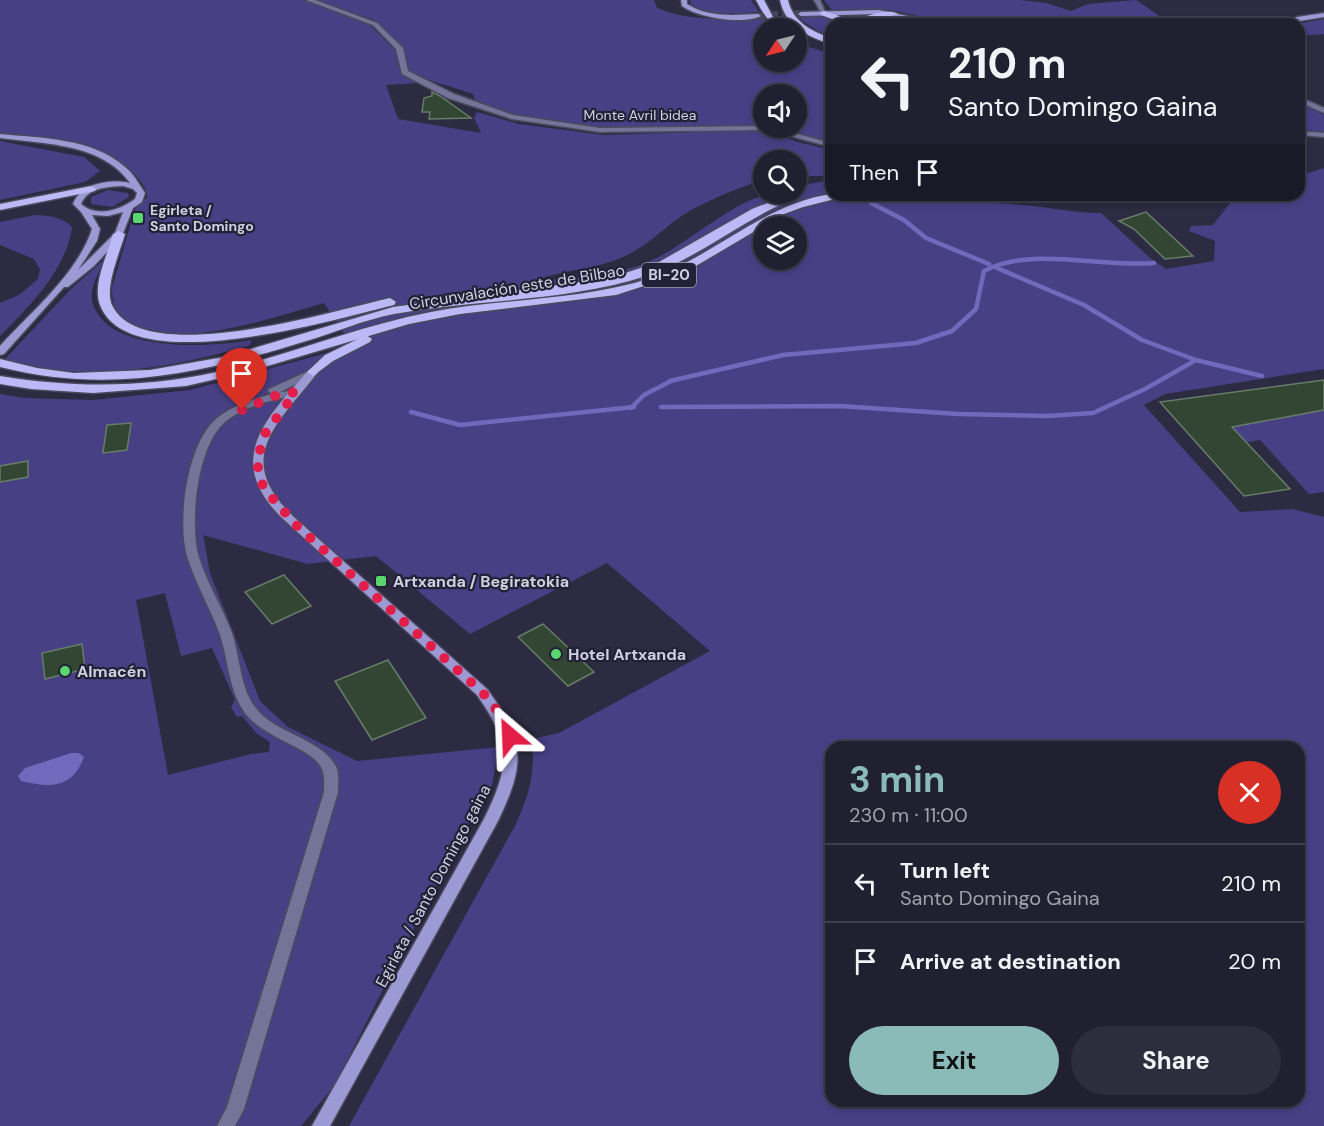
<!DOCTYPE html>
<meta charset="utf-8">
<style>
:root{--surface:#212031;--page:#2d2d3d;--text:#f1f3f6;--muted:#a2a3ab;--line:#3e3e4d;--accent:#8bbbb9}
body{margin:0;font-family:"DM Sans",sans-serif;background:var(--page);color:var(--text);height:100vh;display:flex;flex-direction:column;font-size:22px;white-space:nowrap}
*{box-sizing:border-box;margin:0}
p{font-size:20px;color:var(--muted)}
.icon{flex:none;width:33px;height:33px;fill:none;stroke:currentColor;stroke-width:2;stroke-linecap:round;stroke-linejoin:round}
.map{position:relative;flex:1;overflow:hidden}
.details{position:absolute;left:825px;top:741px;width:480px;height:366px;display:flex;flex-direction:column;background:var(--surface);border-radius:18px;box-shadow:0 3px 9px #0003,0 0 0 2px var(--line)}
.details>*{flex:none}
.banner{position:absolute;left:825px;top:18px;width:480px;height:183px;border-radius:18px;box-shadow:0 3px 9px #0003,0 0 0 2px var(--line);background:#212031;color:var(--text);overflow:hidden}
.needle{width:39px;rotate:235deg}
.fabs{position:absolute;left:753px;top:18px;display:grid;gap:12px}
.fabs a{display:grid;place-items:center;width:54px;height:54px;border-radius:50%;background:var(--surface);box-shadow:0 3px 9px #0003,0 0 0 2px var(--line);font-size:30px}
.pin{position:absolute;display:grid;place-items:center;width:51px;height:51px;color:#fff;margin:-62px -26px;border-radius:50% 50% 50% 0;rotate:-45deg;box-shadow:0 0 6px #0007}
.pin .icon{rotate:45deg}
.me{position:absolute;width:66px;margin:-33px;rotate:334deg;stroke-linejoin:round;filter:drop-shadow(0 0 4px #0008)}
.turn{display:flex;align-items:center;gap:21px;height:126px;padding:0 24px;font-size:27px}
.turn .icon{width:78px;height:78px;stroke-width:2.5}
.turn b{display:block;font-size:42px;line-height:51px}
.then{display:flex;align-items:center;height:57px;padding:0 24px;background:#0003;gap:12px;font-size:22px}
.round{display:grid;place-items:center;flex:none;width:63px;height:63px;border-radius:32px;background:var(--page)}
.head{display:flex;align-items:center;justify-content:space-between;height:102px;padding:0 24px}
h1{font-size:36px;font-weight:700;line-height:45px;color:var(--accent)}
.button{display:flex;gap:12px;margin-top:auto;padding:12px 24px}
.button a{flex:1;height:69px;border-radius:36px;background:var(--accent);color:#111;font-size:24px;font-weight:700;line-height:69px;text-align:center}
.button a+a{background:var(--page);color:var(--text)}
ul{padding:0;list-style:none}
li{display:flex;align-items:center;gap:18px;height:78px;padding:0 24px;border-top:2px solid var(--line)}
li div{flex:1}
li b{display:block;font-size:22px}
li em{font-style:normal}
.map>svg:first-child{display:block}
</style>
<div class="map">
<svg width="1324" height="1126" viewBox="0 0 1324 1126">
<rect width="100%" height="100%" fill="#2c2b41"/>
<g fill="#484085" fill-rule="evenodd">
<path d="M0 0H303L369 24 395 50 400 71 419 83 386 85 398 119 481 133 474 118 477 112 519 124 604 135 753 130 768 131 798 142 831 150V176H797L796 160H764L763 181C742 185 711 200 691 210 667 224 649 246 623 257 595 270 559 270 535 281 572 278 613 277 648 262 688 245 730 202 769 194 778 192 788 194 796 194L797 186 831 180V195H853L856 201C911 198 967 200 1022 205 1050 207 1072 213 1101 213L1150 258 1166 269 1214 261 1215 241 1189 231 1191 226 1213 225 1236 195H1299V176L1324 168V369L1165 394 1144 405 1240 512 1292 509 1324 517V1126H349L516 824C530 792 535 775 532 739L559 733 710 651 607 563 470 634 376 556 308 564 203 535 210 573 260 701 288 727 357 761 499 747 492 785 463 832 334 1086 301 1126H0V394L24 398 93 400 190 390 353 346 324 303C280 315 111 376 112 288L135 209 147 197C147 188 142 184 137 177 105 139 45 139 0 134ZM764 226H796V260H764ZM165 593 181 656 212 648 235 700 231 707 237 717 242 716 256 733 270 742 269 752 251 754 168 775 136 600ZM831 747H1299V1101H831Z"/>
<path d="M317 0H654L657 8C690 22 729 19 763 18L772 28H764V62H796L797 43 831 54V142L777 128H796V94H764L763 125C667 126 566 138 475 102L473 94C451 86 429 82 409 71L403 49 374 20Z"/>
<path d="M690 0H751L759 12C738 13 711 17 691 6Z"/>
<path d="M824 0H1020L1046 3 1071 11 1088 4 1136 0 1171 24H954L891 10H832Z"/>
<path d="M819 16 846 24H831V39L801 20 800 17Z"/>
<path d="M1324 19V34L1299 36 1297 24Z"/>
<path d="M1299 102 1324 115V132L1299 129Z"/>
<path d="M0 141 84 157 100 171 85 182 0 200Z"/>
<path d="M108 190 128 193 129 197 112 207 91 204V197Z"/>
<path d="M35 215C49 216 61 216 72 227 66 270 30 306 0 336V303L19 295 38 279 40 270 34 259 0 245V222Z"/>
<path d="M105 259C99 273 87 290 94 307 113 354 213 347 252 340L249 346C171 367 84 385 5 359L71 289Z"/>
<path d="M1324 410V492L1309 494 1260 440 1237 444 1223 428Z"/>
</g>
<path fill="#7169bb" d="M71 753H79L84 757C72 789 50 788 21 781L18 776 25 768Z"/>
<g fill="none" stroke-linecap="round" stroke-linejoin="round">
<g stroke="#7169bb" stroke-width="4.5">
<path d="M871 203 904 220 926 238 989 264"/>
<path d="M997 268 1084 305 1142 340 1196 360 1262 376"/>
<path d="M670 381 783 355 916 343 952 331 976 309 984 271C1030 246 1101 268 1154 263"/>
<path d="M661 407 840 406 958 414 1046 416 1093 413 1145 389 1196 360"/>
<path d="M631 408 644 395 671 381"/>
<path d="M411 412 460 425 634 407"/>
</g>
</g>
<g fill="#334634" stroke="#677d68" stroke-width="1.5">
<path d="M432 92 440 96 471 118 429 119 430 112H422L424 98 432 96Z"/>
<path d="M1146 212 1193 256 1165 259 1134 229 1119 221Z"/>
<path d="M1324 380V410L1232 427 1290 489 1244 496 1160 402Z"/>
<path d="M131 423 127 450 103 453 107 425Z"/>
<path d="M28 461V477L0 482V466Z"/>
<path d="M284 575 311 606 272 624 245 592Z"/>
<path d="M543 624 594 672 568 686 518 637Z"/>
<path d="M82 644 85 669 45 679 42 653Z"/>
<path d="M388 660 426 718 372 740 335 681Z"/>
</g>
<g fill="none" stroke-linecap="round" stroke-linejoin="round">
<path stroke="#454459" stroke-width="8" stroke-dasharray="8 4" stroke-linecap="butt" d="M758 16 801 14"/>
<defs>
<g id="street">
<path d="M306 0H315L377 23 403 48 408 71 454 94 513 115 600 128 764 126V128H775L831 143V147L768 130 600 132 512 119 448 98 402 74 396 49 373 25Z"/>
<path d="M814 0H820L826 14H822Z"/>
<path d="M1299 97 1324 108V113L1299 102Z"/>
<path d="M1299 131 1324 133V137L1299 135Z"/>
<path d="M313 369 318 372 317 374 280 392 300 390 301 392 300 394C274 400 244 405 224 423 197 447 190 521 198 554 206 582 222 606 232 633 240 657 240 687 255 707 275 735 324 738 337 769 339 776 338 785 338 792L244 1109 235 1126H217L227 1107 324 792C324 785 325 776 322 769 313 747 260 738 243 710 228 687 228 657 219 632 209 606 195 582 187 556 177 520 187 443 217 418 232 406 253 399 272 394L268 391 269 389Z"/>
</g>
<g id="secondary">
<path d="M681 0H687V4C709 18 734 15 758 14L761 16C743 25 699 18 682 6Z"/>
<path d="M879 10 945 24H931L879 14 801 16 798 14 801 12Z"/>
<path d="M1324 13V17L1281 24 1297 17Z"/>
<path d="M0 134C41 138 93 138 125 167 134 174 139 184 145 193L142 202 133 208 122 236 94 266 68 287H64L4 354 0 355V346C31 312 78 273 92 229L81 212 73 204C81 183 110 179 130 183 102 143 44 144 0 138ZM123 186 133 189 137 193 135 199C120 210 97 218 81 204 88 187 108 187 123 186ZM123 212 115 233 78 270 97 241 100 229 92 215 108 216Z"/>
<path d="M313 369 318 372C278 424 231 458 295 518L487 689C525 741 526 763 498 821L330 1126H312L484 819C510 766 512 745 477 695L282 518C223 460 266 418 309 370Z"/>
</g>
<g id="primary">
<path d="M756 0H764L773 17 792 28C771 28 765 17 756 0Z"/>
<path d="M780 0H788C793 22 811 31 831 38V44C808 37 785 26 780 0Z"/>
<path d="M824 11 855 21C865 16 888 8 898 14L863 24H846L821 15 820 13Z"/>
<path d="M91 186 96 189 95 191 0 210V204Z"/>
<path d="M796 192 800 195 799 197C745 217 700 258 646 276 566 302 476 299 394 314 363 320 334 333 303 342 199 374 108 394 0 367V359L37 368 74 373 150 370 224 357 393 307 610 278 659 262 752 209Z"/>
<path d="M831 194 851 195 803 207 784 214 684 273 616 295 460 314 409 324 251 371 186 386 93 393 31 389 0 384V376C72 388 145 388 217 372 289 355 358 326 431 312 504 298 580 301 651 278 715 256 763 204 831 194Z"/>
<path d="M943 195H1091L1086 198 1009 202 948 198Z"/>
<path d="M119 231 125 234C120 252 104 288 112 305 142 370 336 310 390 298L396 302 394 305C336 319 129 381 100 305 92 284 108 254 113 234Z"/>
<path d="M366 335 372 339 370 342 333 361 313 376 307 372 325 355Z"/>
</g>
</defs>
<use href="#street" stroke="#4a495d" stroke-width="3"/>
<use href="#secondary" stroke="#4a495d" stroke-width="3"/>
<use href="#primary" stroke="#4a495d" stroke-width="3"/>
<use href="#street" fill="#747398" fill-rule="evenodd"/>
<use href="#secondary" fill="#9c9ad4" fill-rule="evenodd"/>
<use href="#primary" fill="#bcbaf6" fill-rule="evenodd"/>
</g>
<g fill="none" stroke-linecap="round" stroke-linejoin="round">
<path stroke="#e11d48" stroke-width="10" stroke-dasharray="0 18" d="M242 410 275 396 296 392 264 435 257 462 261 482 267 492 296 525 482 692 500 714 510 736"/>
</g>
<g fill="#5bd56e" stroke="#222137" stroke-width="2">
<rect x="132" y="212" width="12" height="12" rx="3"/>
<rect x="375" y="575" width="12" height="12" rx="3"/>
<circle cx="556" cy="654" r="6"/>
<circle cx="65" cy="671" r="6"/>
</g>
<g text-anchor="middle" dominant-baseline="central" stroke-width="4.5" stroke-linejoin="round" paint-order="stroke">
<g font-size="14" fill="#d0d0df" stroke="#222137">
<text x="640" y="115">Monte Avril bidea</text>
</g>
<g font-size="14" font-weight="bold" fill="#d0d0df" stroke="#222137" text-anchor="start">
<text x="150" y="210">Egirleta /<tspan x="150" dy="16">Santo Domingo</tspan></text>
</g>
<rect fill="#222137" stroke="#9c9cad" stroke-width="1.5" x="642" y="263" width="54" height="24" rx="4.5"/>
<g font-size="15" font-weight="bold" fill="#d0d0df">
<text x="669" y="275">BI-20</text>
</g>
<g font-size="16" fill="#d0d0df" stroke="#222137">
<text transform="translate(517 287) rotate(-9)">Circunvalación este de Bilbao</text>
<text transform="translate(433 886) rotate(-62)">Egirleta / Santo Domingo gaina</text>
</g>
<g font-size="16" font-weight="bold" fill="#d0d0df" stroke="#222137" text-anchor="start">
<text x="393" y="581">Artxanda / Begiratokia</text>
<text x="568" y="654">Hotel Artxanda</text>
<text x="77" y="671">Almacén</text>
</g>
</g>
</svg>
<div class="fabs">
<a><svg class="needle" viewBox="-14 -14 28 28"><path d="M0-13l5 13h-10z" fill="#e53935"/><path d="M0 13l5-13h-10z" fill="#a2a3ab"/></svg></a>
<a><svg class="icon" aria-label="sound" viewBox="0 0 24 24"><path d="M4 9h4l5-4v14l-5-4H4zM17 9q2 3 0 6"/></svg></a>
<a><svg class="icon" aria-label="search" viewBox="0 0 24 24"><circle cx="10" cy="10" r="6"/><path d="M15 15l6 6"/></svg></a>
<a><svg class="icon" aria-label="layers" viewBox="0 0 24 24"><path d="M12 4l9 5-9 5-9-5zM3 14l9 5 9-5"/></svg></a>
</div>
<div class="pin" style="left:242px;top:410px;background:#d93025"><svg class="icon" aria-label="arrive" viewBox="0 0 24 24"><path d="M6 21V4h12l-3 4 3 4H6"/></svg></div>
<svg class="me" style="left:510px;top:736px" viewBox="-20 -20 40 40"><path d="M0-17L14 15 0 8-14 15z" fill="#e11d48" stroke="#fff" stroke-width="4"/></svg>
<div class="banner">
<div class="turn"><svg class="icon" aria-label="left" viewBox="0 0 24 24"><path d="M17 20v-9H6M10 6l-5 5 5 5"/></svg><div><b>210 m</b>Santo Domingo Gaina</div></div>
<div class="then">Then<svg class="icon" aria-label="arrive" viewBox="0 0 24 24"><path d="M6 21V4h12l-3 4 3 4H6"/></svg></div>
</div>
<section class="details">
<div class="head"><div><h1>3 min</h1><p>230 m · 11:00</p></div><a class="round" style="background:#d93025;color:#fff"><svg class="icon" aria-label="close" viewBox="0 0 24 24"><path d="M6 6l12 12M18 6L6 18"/></svg></a></div>
<ul>
<li><svg class="icon" aria-label="left" viewBox="0 0 24 24"><path d="M17 20v-9H6M10 6l-5 5 5 5"/></svg><div><b>Turn left</b><p>Santo Domingo Gaina</p></div><em>210 m</em></li>
<li><svg class="icon" aria-label="arrive" viewBox="0 0 24 24"><path d="M6 21V4h12l-3 4 3 4H6"/></svg><div><b>Arrive at destination</b></div><em>20 m</em></li>
</ul>
<div class="button"><a>Exit</a><a>Share</a></div>
</section>
</div>
